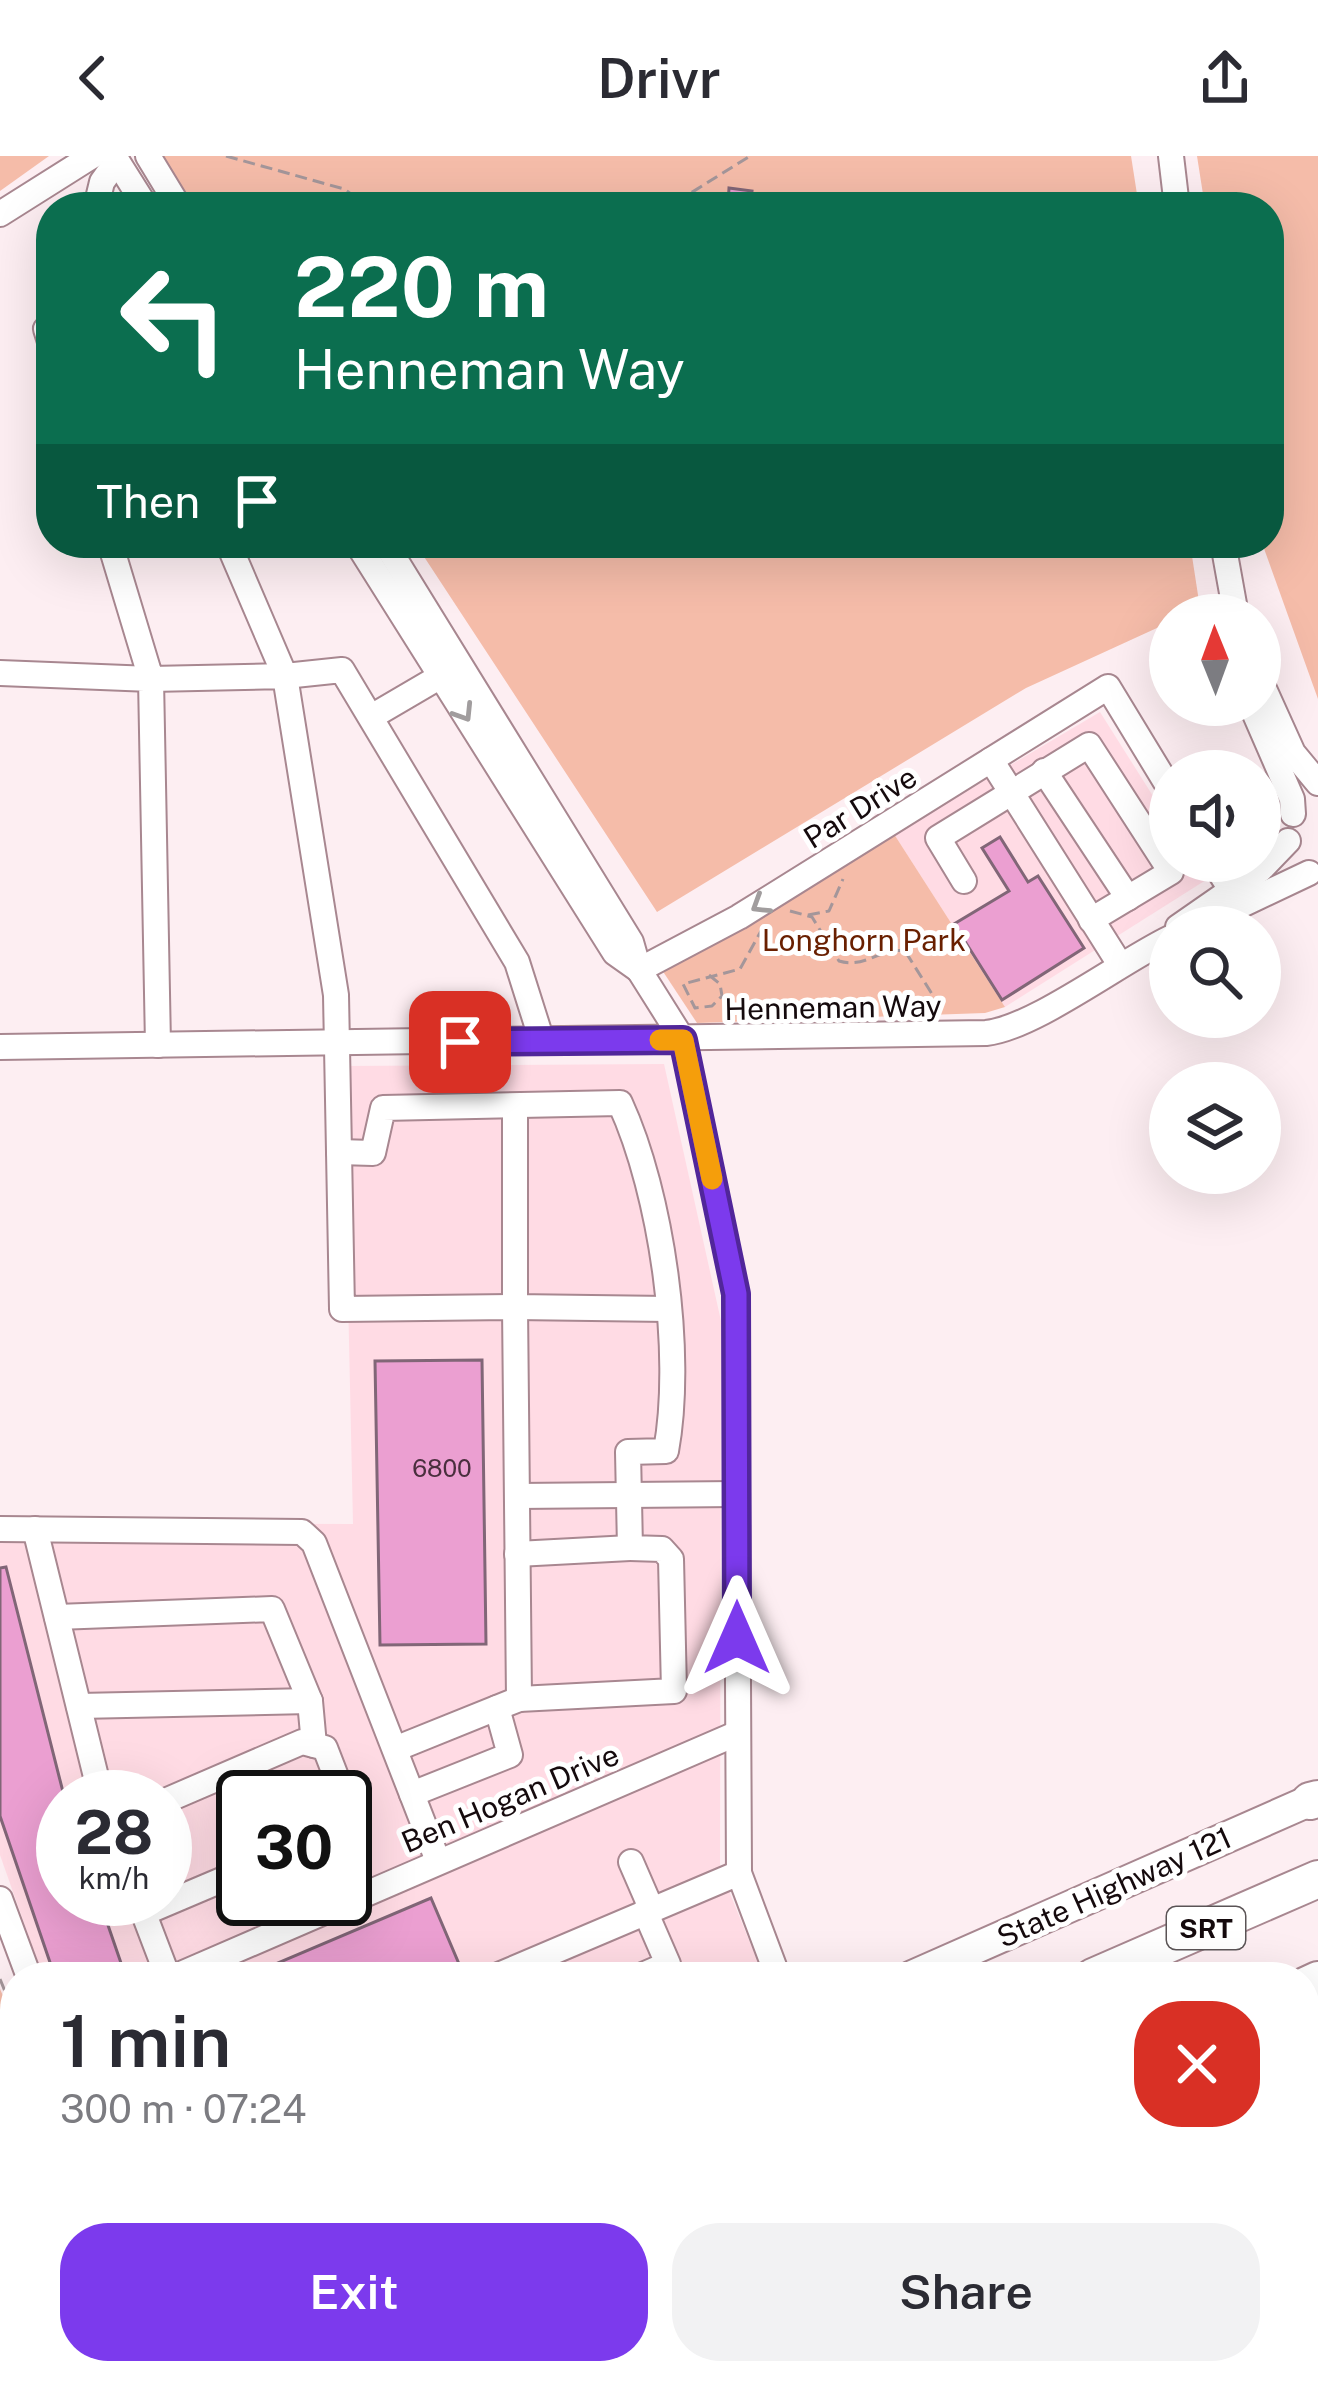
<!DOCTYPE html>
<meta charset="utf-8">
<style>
:root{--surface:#fff;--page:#f2f2f3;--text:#2b2b33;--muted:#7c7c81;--accent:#7c3aed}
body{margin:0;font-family:"Public Sans",sans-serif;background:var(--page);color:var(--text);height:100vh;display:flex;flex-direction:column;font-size:45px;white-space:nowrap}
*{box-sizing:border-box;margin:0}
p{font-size:39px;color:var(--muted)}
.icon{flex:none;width:66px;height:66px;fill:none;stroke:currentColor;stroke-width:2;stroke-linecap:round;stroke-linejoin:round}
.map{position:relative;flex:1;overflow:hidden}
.side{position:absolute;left:0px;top:1806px;width:1320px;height:423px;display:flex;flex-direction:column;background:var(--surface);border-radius:48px 48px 0 0;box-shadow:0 12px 48px #0002}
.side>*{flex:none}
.hud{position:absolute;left:36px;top:36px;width:1248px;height:366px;border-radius:48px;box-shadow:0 12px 48px #0002;background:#0b6e4f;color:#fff;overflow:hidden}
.needle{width:78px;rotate:359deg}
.buttons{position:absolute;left:1149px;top:438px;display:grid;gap:24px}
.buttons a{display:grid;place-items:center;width:132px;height:132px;border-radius:50%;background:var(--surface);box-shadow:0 12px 48px #0002;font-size:60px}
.speed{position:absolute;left:36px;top:1614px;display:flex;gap:24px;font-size:60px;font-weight:700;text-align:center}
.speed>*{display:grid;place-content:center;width:156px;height:156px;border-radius:50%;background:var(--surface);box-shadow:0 12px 48px #0002;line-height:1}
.speed small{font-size:30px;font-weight:400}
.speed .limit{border:6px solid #111;border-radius:18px;background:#fff;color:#111}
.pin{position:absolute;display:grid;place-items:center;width:102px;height:102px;color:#fff;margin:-51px;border-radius:24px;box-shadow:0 6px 18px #0006}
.me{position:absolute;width:132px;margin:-66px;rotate:0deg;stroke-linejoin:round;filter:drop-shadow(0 0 9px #0008)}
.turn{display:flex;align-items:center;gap:42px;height:252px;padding:0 60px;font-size:54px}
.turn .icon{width:156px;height:156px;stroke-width:2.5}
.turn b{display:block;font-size:84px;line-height:102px}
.then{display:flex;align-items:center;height:114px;padding:0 60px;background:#0003;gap:24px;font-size:45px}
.round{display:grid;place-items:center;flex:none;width:126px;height:126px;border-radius:48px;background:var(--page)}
.summary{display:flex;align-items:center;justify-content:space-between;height:204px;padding:0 60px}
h1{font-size:72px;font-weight:600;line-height:90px}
.cta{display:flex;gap:24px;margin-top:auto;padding:24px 60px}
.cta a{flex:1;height:138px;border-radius:48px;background:var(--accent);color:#fff;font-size:48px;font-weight:600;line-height:138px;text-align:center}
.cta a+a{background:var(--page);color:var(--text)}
header{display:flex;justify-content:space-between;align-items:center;height:156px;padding:0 60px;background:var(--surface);font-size:54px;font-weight:600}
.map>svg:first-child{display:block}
</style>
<header><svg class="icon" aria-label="back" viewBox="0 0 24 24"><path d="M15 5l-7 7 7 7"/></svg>Drivr<svg class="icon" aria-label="share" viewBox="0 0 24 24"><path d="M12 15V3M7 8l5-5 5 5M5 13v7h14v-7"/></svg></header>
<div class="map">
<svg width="1318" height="2228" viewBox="0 0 1318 2228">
<rect width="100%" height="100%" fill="#fdeef2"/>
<g fill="#ffdbe4" fill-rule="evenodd">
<path d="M1100 556 1170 667V705H1194L1206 724 1005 851 894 678Z"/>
<path d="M664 908 721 1165 720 1713 764 1821H43L0 1699V1367L353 1368 343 910ZM63 1641H165V1743H63ZM243 1641H345V1743H243Z"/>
<path d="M1318 1956V2228H744L773 2214H1305V1962Z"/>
</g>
<g fill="#f5bca9">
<path d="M0 0H49L0 35Z"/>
<path d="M162 0H1131L1139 51H195Z"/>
<path d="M1197 0H1318V543L1262 387H1269V51H1205Z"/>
<path d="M415 387H1190L1200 452 1170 459V466L1026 532 657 756Z"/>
<path d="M894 678 1005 851 985 857 697 867 662 814Z"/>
<path d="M0 1833 15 1867V2142L0 2148Z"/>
</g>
<g fill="#eb9fd1" stroke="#816677" stroke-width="3">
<path d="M729 32 752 35 750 51 728 49Z"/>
<path d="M1000 681 1028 726 1038 720 1084 792 1002 844 954 768 1009 735 982 692Z"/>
<path d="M482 1204 486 1488 380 1489 375 1205Z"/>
<path d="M6 1411 63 1636V1743H99L121 1807 78 1821H55L0 1660V1412Z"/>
<path d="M431 1742 462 1815 447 1821H245Z"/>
</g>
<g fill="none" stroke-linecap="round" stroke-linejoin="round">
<defs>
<g id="minor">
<path d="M114 0 146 51"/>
<path d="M148 0 179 51"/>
<path d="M1171 0 1177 51"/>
<path d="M96 51 102 26 117 5"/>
<path d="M0 58 92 0"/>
<path d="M51 168 46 173 51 189"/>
<path d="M110 387 151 523 285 520 336 839 342 1153 515 1151 519 1543 395 1593"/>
<path d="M228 387 285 520 342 514 517 806 542 885"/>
<path d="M357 387 615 797 639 814"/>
<path d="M385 387 631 786 639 814 683 884 736 1138 739 1717 778 1821"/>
<path d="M1223 387 1236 459"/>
<path d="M0 517 151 523 158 889"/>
<path d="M1260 524 1293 597 1318 627"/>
<path d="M1251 549 1292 643 1293 658"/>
<path d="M371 561 441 520"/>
<path d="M991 604 1119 807"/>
<path d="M1044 615 1128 742"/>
<path d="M1213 705 1231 734"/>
<path d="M964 725 938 682 1089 589 1171 716 1091 764"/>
<path d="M1208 765 1309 717"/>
<path d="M1178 771 1260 714 1288 685"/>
<path d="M639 814 739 761 1108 531 1170 633"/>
<path d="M0 891 986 877C1034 872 1120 806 1170 782"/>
<path d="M515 950V1151L668 1153"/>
<path d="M339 996 373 997 383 952 620 947C662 1038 684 1197 666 1295L628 1296 630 1392 662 1393 671 1403 674 1535 519 1543"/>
<path d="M517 1340 737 1338"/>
<path d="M0 1373 302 1376 314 1387 438 1705"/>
<path d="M35 1373 101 1641"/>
<path d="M517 1398 630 1392"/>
<path d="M57 1461 272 1453 310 1545 314 1589"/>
<path d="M79 1550 310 1545"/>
<path d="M412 1638 510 1599 497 1552"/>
<path d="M345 1644 352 1662 345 1667"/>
<path d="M165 1645 302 1586 325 1592 344 1641"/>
<path d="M631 1706 651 1752"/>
<path d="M0 1743 29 1821"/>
<path d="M139 1745 168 1821"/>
<path d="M144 1757 243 1715"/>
<path d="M174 1821 738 1577"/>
<path d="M494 1821 739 1717"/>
<path d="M638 1821 668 1808 645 1755"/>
<path d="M0 1895 15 1890"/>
<path d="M0 1934 15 1967"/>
<path d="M0 2104 15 2098"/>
<path d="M761 2214 767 2228"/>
<path d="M803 2214 809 2228"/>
</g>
<g id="major">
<path d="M910 1821 1318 1641"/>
<path d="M1305 1929 1318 1923"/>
<path d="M0 2218 15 2212"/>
<path d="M615 2228 649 2214"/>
</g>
<g id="highway">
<path d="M1310 1645 1318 1643"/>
<path d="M1093 1821 1318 1723"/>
<path d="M1305 1830 1318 1824"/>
<path d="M1305 1893 1318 1887"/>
<path d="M166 2228 198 2214"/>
<path d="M393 2228 425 2214"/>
</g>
</defs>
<use href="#minor" stroke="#a88790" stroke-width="28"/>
<use href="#major" stroke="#a88790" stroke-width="34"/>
<use href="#highway" stroke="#a88790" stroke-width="40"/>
<g stroke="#a4969a" stroke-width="3" stroke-dasharray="12 6" stroke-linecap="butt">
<path d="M226 0 344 33 369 51"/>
<path d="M684 51 686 40 750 0"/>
<path d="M790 755 812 761 839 805C866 813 880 791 905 795L944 857"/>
<path d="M808 759 829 755 843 723"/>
<path d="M709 819 720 828 722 840 712 850 695 852 683 828 740 813 761 775"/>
<path d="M0 1823 15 1860"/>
<path d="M0 2169 15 2163"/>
</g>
<use href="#minor" stroke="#fff" stroke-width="24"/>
<use href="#major" stroke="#fff" stroke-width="30"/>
<use href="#highway" stroke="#fff" stroke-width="36"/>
</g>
<defs><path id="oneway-chevron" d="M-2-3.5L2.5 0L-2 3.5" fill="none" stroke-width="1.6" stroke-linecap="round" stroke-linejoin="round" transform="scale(3)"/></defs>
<g stroke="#a19d9e">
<use href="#oneway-chevron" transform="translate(464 557) rotate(58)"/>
<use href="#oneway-chevron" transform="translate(760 749) rotate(148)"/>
</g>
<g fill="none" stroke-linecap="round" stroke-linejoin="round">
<defs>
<path id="route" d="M460 886 683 884 736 1138 737 1482"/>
</defs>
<use href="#route" stroke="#51269a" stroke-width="30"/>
<use href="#route" stroke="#7c3aed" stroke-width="21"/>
<path stroke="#f59e0b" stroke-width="21" d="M660 884H683L712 1023"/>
</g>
<g text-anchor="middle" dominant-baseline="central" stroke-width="10" stroke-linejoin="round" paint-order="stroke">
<g font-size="24" fill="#4a2f3e">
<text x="442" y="1312">6800</text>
</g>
<rect fill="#fff" stroke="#5b5456" stroke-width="3" x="1167" y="1751" width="78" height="42" rx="9"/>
<g font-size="27" font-weight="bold" fill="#150a0d">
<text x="1206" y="1772">SRT</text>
</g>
<g font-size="30" fill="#150a0d" stroke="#fff">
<text transform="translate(860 651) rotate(-32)">Par Drive</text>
<text transform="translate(833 851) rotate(-1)">Henneman Way</text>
<text transform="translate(510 1642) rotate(-23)">Ben Hogan Drive</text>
<text transform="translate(1114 1731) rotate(-24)">State Highway 121</text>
</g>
<g font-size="30" fill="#691f00" stroke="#fff">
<text x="864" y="784">Longhorn Park</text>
</g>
</g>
</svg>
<div class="buttons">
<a><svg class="needle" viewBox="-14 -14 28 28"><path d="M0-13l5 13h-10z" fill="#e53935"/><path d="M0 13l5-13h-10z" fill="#7c7c81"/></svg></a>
<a><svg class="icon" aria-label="sound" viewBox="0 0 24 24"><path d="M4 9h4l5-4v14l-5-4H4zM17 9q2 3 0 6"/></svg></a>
<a><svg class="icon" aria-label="search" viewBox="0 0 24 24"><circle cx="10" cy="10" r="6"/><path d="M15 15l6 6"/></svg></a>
<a><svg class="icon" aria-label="layers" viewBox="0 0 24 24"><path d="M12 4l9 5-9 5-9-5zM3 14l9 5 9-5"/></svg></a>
</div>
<div class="speed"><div>28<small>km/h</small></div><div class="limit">30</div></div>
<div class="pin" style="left:460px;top:886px;background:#d93025"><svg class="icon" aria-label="arrive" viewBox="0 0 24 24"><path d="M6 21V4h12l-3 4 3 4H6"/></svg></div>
<svg class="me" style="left:737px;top:1482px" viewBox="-20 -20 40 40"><path d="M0-17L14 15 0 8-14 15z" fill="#7c3aed" stroke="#fff" stroke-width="4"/></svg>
<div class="hud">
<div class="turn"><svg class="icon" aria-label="left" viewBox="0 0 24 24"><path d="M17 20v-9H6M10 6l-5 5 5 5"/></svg><div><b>220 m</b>Henneman Way</div></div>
<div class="then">Then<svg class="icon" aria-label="arrive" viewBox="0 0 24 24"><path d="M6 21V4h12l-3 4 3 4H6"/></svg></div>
</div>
<section class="side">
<div class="summary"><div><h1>1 min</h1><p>300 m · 07:24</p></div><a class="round" style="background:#d93025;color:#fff"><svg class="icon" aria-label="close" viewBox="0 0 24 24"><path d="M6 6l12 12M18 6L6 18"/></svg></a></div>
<div class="cta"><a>Exit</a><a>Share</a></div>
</section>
</div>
